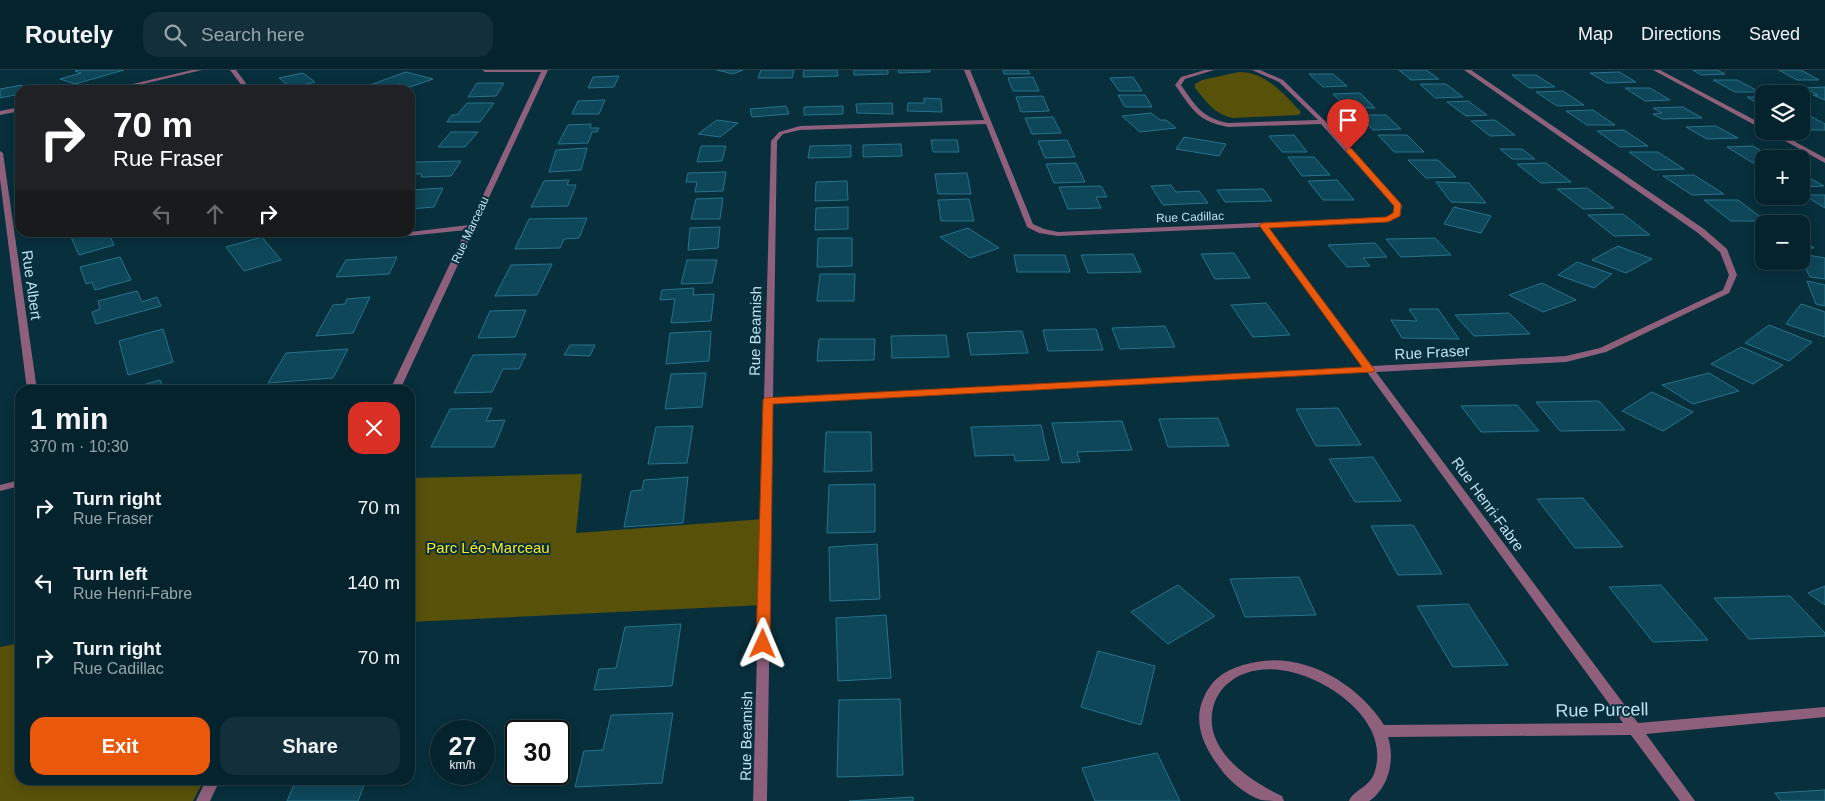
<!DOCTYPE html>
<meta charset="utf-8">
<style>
:root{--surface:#05232d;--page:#132f39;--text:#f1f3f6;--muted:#97a4aa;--line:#264049;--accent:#ea580c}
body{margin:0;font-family:Helvetica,sans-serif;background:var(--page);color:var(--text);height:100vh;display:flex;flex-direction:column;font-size:19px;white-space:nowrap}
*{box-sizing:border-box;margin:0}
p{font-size:16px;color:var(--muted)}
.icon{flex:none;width:28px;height:28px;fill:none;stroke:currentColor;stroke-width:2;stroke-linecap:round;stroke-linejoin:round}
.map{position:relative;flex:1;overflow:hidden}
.details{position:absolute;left:15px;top:315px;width:400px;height:400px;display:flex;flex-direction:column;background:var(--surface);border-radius:15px;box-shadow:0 2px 12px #0003,0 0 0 1px var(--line)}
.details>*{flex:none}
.banner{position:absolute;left:15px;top:15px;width:400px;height:152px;border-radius:15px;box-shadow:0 2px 12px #0003,0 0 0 1px var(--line);background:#202124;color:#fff;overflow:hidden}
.tools{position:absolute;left:1755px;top:15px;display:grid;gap:10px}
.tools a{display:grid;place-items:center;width:55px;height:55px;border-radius:10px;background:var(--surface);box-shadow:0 2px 12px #0003,0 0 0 1px var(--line);font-size:25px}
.speed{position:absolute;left:430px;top:650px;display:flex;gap:10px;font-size:25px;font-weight:700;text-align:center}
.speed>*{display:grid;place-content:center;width:65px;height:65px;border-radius:50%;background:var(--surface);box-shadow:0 2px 12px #0003,0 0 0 1px var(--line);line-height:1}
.speed small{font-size:12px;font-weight:400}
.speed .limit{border:2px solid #111;border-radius:8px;background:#fff;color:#111}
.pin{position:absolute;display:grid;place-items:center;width:42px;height:42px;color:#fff;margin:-51px -21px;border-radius:50% 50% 50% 0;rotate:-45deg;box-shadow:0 0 5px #0007}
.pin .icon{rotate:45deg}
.me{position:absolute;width:55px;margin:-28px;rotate:1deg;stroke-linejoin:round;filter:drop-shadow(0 0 4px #0008)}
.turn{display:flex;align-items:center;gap:18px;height:105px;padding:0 15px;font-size:22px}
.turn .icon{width:65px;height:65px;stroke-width:2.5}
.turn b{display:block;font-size:35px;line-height:42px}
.lanes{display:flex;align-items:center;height:48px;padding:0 15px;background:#0003;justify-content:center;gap:25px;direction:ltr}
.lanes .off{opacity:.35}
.round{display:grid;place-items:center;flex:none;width:52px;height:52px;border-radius:15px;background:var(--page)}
.summary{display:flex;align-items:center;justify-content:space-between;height:85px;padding:0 15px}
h1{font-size:30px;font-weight:700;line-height:38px}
.cta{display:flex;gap:10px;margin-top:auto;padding:10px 15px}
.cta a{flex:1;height:58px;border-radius:15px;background:var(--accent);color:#fff;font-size:20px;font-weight:700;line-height:58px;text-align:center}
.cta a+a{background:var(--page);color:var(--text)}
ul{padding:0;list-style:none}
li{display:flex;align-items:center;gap:15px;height:75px;padding:0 15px}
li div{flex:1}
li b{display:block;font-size:19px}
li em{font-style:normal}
header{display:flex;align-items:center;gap:30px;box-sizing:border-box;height:70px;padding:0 25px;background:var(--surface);border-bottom:1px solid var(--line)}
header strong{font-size:24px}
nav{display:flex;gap:28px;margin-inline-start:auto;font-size:18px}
.search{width:350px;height:45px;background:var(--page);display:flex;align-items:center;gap:12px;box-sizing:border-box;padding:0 18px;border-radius:15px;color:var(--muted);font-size:19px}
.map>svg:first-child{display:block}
</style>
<header>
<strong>Routely</strong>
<div class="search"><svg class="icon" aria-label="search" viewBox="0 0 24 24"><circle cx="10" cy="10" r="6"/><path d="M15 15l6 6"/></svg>Search here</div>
<nav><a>Map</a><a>Directions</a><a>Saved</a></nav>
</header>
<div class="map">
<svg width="1825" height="731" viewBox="0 0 1825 731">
<rect width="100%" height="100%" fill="#072f3c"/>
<g fill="#58510a">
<path d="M1239 2C1266 2 1284 24 1301 42L1299 45 1233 48C1214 44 1207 32 1195 18V14L1202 10Z"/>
<path d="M582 404 576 463 765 449 764 535 410 552V408Z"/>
<path d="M20 573V710H204L193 731H0V577Z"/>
</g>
<g fill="#0e4759" stroke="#29728b">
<path d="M79 0H124L75 14 60 9 81 3 75 1Z"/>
<path d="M717 0H743L733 4Z"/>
<path d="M761 0H794L792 8H758Z"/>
<path d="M804 0H837L838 6 803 7Z"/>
<path d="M854 0H888V4L854 5Z"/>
<path d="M898 0H930V2L899 3Z"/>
<path d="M1003 0H1028L1030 4H1004Z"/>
<path d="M1399 0H1426L1439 9 1411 10Z"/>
<path d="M1693 0H1717L1725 4 1701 5Z"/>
<path d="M1779 0H1801L1819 10H1797Z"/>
<path d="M406 2 433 9 410 17 399 14 382 20 367 16Z"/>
<path d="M1619 2 1636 12 1607 13 1590 3Z"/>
<path d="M303 3 315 12 291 18 279 8Z"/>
<path d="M1309 4H1333L1347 16 1323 17Z"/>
<path d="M1512 5H1536L1555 17 1529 18Z"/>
<path d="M619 6 614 17 588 18 593 7Z"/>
<path d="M1033 7 1039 21H1013L1008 8Z"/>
<path d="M1133 7 1142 21H1119L1110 8Z"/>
<path d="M1713 10H1737L1760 22H1735Z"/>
<path d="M477 13H504L496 26 468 27Z"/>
<path d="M1420 14H1446L1463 27 1435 28Z"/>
<path d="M22 15 24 20H20V24L0 28V19Z"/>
<path d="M1825 17V30L1813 25H1818L1804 18Z"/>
<path d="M1625 18H1650L1670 30 1645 31Z"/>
<path d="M1563 21 1584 35 1557 36 1536 22Z"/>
<path d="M1360 23 1375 38H1347L1333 24Z"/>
<path d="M1118 25H1145L1152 37H1125Z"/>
<path d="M1043 26 1049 41 1021 42 1016 27Z"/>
<path d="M1747 27H1764V37Z"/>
<path d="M924 28 941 29 942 42 907 41 908 33H924Z"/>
<path d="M605 30 599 44H572L578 31Z"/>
<path d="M1468 31 1487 45 1466 46 1447 32Z"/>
<path d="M467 33H494L480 52H447L452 45H457Z"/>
<path d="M892 33 893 44 857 43 856 34Z"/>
<path d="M786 36 789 44 752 47 750 39Z"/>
<path d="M843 36V44L804 45V37Z"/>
<path d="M1683 37 1702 48 1662 49 1653 44 1662 43 1653 38Z"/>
<path d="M1593 40 1615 55H1587L1566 41Z"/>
<path d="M1151 43 1160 50H1166L1176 58 1140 62 1122 46Z"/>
<path d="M1359 45H1386L1401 59 1373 60Z"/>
<path d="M1801 46H1810L1825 54V60H1809L1801 56Z"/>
<path d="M1053 47 1061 63 1032 64 1025 48Z"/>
<path d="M717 50 738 53 720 67 698 64Z"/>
<path d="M1495 50 1515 65 1490 66 1471 51Z"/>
<path d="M591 54 590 58H599L597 62H592L588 73 558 74 568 55Z"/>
<path d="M1716 56 1738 68 1707 69 1686 57Z"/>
<path d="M1624 60 1648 76 1620 77 1597 61Z"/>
<path d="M451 62H478L465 77H438Z"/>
<path d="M1294 65 1307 82H1282L1269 66Z"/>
<path d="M1378 65H1407L1424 82H1394Z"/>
<path d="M1184 67 1226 74 1219 86 1176 79Z"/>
<path d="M931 70H957L959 82H933Z"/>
<path d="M1067 70 1075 87 1045 88 1038 71Z"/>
<path d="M901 74 902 86 863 87V75Z"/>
<path d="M851 75V87L808 88 810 76Z"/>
<path d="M701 76H726L722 91 697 92Z"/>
<path d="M1753 76 1775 89H1764V92L1753 93 1727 77Z"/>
<path d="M587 78 581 100 549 102 556 80Z"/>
<path d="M1500 79H1522L1535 89H1512Z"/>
<path d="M1629 82H1658L1684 99 1654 100Z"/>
<path d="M1288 87H1314L1330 105 1302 106Z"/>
<path d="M1408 90H1438L1456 107 1426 108Z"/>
<path d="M461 91 451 106 421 107 422 104H410V100L416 92Z"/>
<path d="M1076 93 1085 112 1054 113 1046 94Z"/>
<path d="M1546 93 1571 112 1541 113 1517 94Z"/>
<path d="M726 102 723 121 695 122 697 112H686L688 103Z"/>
<path d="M967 103 971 124H938L935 104Z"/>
<path d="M1801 103 1824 116 1801 117Z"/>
<path d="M1694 105 1724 124 1692 125 1663 106Z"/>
<path d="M569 110 567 115H576L568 136 531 137 544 111Z"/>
<path d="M1337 110 1354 130H1323L1308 111Z"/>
<path d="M847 111 848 130 815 131 816 112Z"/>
<path d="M1436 112 1469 113 1486 133 1451 132Z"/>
<path d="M1171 115 1176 122 1199 121 1208 133 1163 135 1151 116Z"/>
<path d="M1101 116 1107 127H1096L1101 138 1068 139 1059 117Z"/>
<path d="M443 118 434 137 410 139V120Z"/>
<path d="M1587 118 1614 138 1583 139 1557 119Z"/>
<path d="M1263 119 1272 131 1225 132 1217 120Z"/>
<path d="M1804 125H1825V138Z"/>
<path d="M723 128 720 149H691L696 129Z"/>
<path d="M969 129 974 151H941L938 130Z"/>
<path d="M1704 130H1738L1766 151H1731Z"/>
<path d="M848 137V159L815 160 816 138Z"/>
<path d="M1454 137 1491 146 1481 163 1444 154Z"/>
<path d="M1623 144 1650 165 1614 166 1588 145Z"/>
<path d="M587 148 579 168 564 169 560 178 515 179 529 149Z"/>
<path d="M720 157 718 178 688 180 690 158Z"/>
<path d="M968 158 999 178 970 188 940 167Z"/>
<path d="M89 162H108L114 175 79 185 71 167Z"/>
<path d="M262 167 281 190 244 201 226 177Z"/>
<path d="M818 168H852V196L817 197Z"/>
<path d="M1435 168 1451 185 1401 187 1386 169Z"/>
<path d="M1801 168 1814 178H1801Z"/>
<path d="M1375 173 1387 187 1363 188 1370 196 1347 197 1328 175Z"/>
<path d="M1618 176 1652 189 1626 203 1592 190Z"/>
<path d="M1234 183 1250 208 1215 209 1201 184Z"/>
<path d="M1133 184 1141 202 1088 203 1081 185Z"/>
<path d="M1801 184 1825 188V209L1810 207 1801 190Z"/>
<path d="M1014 185H1065L1070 202H1017Z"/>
<path d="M120 187 131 210 95 220 92 212 86 214 80 197Z"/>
<path d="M397 187 389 204 336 207 346 190Z"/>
<path d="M687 190H717L712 213 681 214Z"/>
<path d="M1577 192 1612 204 1594 218 1558 205Z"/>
<path d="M552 194 537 225 495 226 511 195Z"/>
<path d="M820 204H855L854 231H817Z"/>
<path d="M1807 211 1825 215V236L1816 234Z"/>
<path d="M1542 213 1576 230 1543 242 1509 225Z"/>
<path d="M694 218 693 225 714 224 711 251 671 253 675 229 660 230 662 220Z"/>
<path d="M137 221 142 232 157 227 161 236 96 254 92 242 100 239 98 231Z"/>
<path d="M370 227 353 263 316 266 333 235 345 234 347 229Z"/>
<path d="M1266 233 1290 265 1253 267 1231 235Z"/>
<path d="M1801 234 1825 242V267L1786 254Z"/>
<path d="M1409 239H1438L1459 269 1402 268 1391 250 1417 251Z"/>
<path d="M526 240 515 267 478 268 490 241Z"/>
<path d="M1509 243 1530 264 1474 266 1455 245Z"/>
<path d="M1769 255 1812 272 1789 291 1745 273Z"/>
<path d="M1165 256 1175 277 1120 279 1112 258Z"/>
<path d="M163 259 173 292 128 305 119 271Z"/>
<path d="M1096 259 1103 280 1048 281 1043 260Z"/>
<path d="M711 261 709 291 666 294 670 263Z"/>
<path d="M1022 261 1028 283 971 285 967 263Z"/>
<path d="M946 265 949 287 892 288 891 266Z"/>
<path d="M819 269H875L874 290 817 291Z"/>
<path d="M570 275H595L590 286 564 285Z"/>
<path d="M1741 277 1783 295 1753 314 1711 294Z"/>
<path d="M348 279 333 308 268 313 286 283Z"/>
<path d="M526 284 519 299H503L492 322 454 323 473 285Z"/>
<path d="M706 303 702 337 665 339 671 304Z"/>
<path d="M1709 303 1739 321 1693 334 1662 315Z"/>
<path d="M160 310 164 320H126Z"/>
<path d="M1652 322 1693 342 1663 361 1622 341Z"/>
<path d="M1599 331 1625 360 1560 361 1536 332Z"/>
<path d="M1517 335 1539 361 1481 362 1461 336Z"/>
<path d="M492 338 486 351 505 350 494 377H431L450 339Z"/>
<path d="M1338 338 1361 375 1316 376 1296 339Z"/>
<path d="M1218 348 1229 376 1168 377 1159 349Z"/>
<path d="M1122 351 1132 380 1077 382 1080 392 1062 393 1052 353Z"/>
<path d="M1041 355 1049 390 1015 391 1014 385 975 386 971 357Z"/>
<path d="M693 356 687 393 648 394 656 357Z"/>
<path d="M826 362H871L872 401 824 402Z"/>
<path d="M1373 387 1401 431 1355 432 1329 389Z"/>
<path d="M688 407 683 453 624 457 631 421 642 420 644 410Z"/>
<path d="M875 414V462L827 463 829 415Z"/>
<path d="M1583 428 1623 477 1575 478 1537 429Z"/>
<path d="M1413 455 1442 504 1398 505 1371 456Z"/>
<path d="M877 474 880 529 830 531 829 477Z"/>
<path d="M1299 507 1316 545 1245 547 1230 509Z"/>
<path d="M1178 515 1215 546 1168 574 1131 542Z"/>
<path d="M1661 515 1708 570 1653 572 1609 517Z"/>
<path d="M1825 516V535L1808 523Z"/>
<path d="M1790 526 1825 563V566L1749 569 1714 528Z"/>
<path d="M1468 534 1508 595 1453 597 1417 536Z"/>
<path d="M886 545 891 608 838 611 836 548Z"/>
<path d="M681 554 672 616 594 620 599 599 616 598 625 557Z"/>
<path d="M1098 581 1155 596 1141 655 1081 637Z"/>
<path d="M900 629 903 705 837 707 839 630Z"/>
<path d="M673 643 662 713 575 717 584 681 603 680 611 645Z"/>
<path d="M1157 683 1180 731H1095L1082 698Z"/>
<path d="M296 710H366L358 731H287Z"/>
<path d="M1825 720V731H1781L1775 723Z"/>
<path d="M913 727V731H849Z"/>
</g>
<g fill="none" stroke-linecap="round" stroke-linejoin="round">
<g fill="#8f607b" fill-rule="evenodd">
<path d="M192 0H202L118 20H107Z"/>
<path d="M230 0H236L251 20H245Z"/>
<path d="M482 0H548L400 320H390L466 160 408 166 366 164 363 162H410L469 155 541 2H485Z"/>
<path d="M964 0H970L1033 154 1044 159 1058 162 1386 147 1393 143 1394 136 1321 54 1228 57C1197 51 1192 39 1175 15L1181 7 1205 0H1214L1185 9 1181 15C1195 35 1202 48 1228 53L1318 50 1279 12 1252 0H1260L1283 10 1325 51 1402 136 1400 146 1388 151 1268 157 1372 296 1566 286 1600 278 1723 220 1729 205 1720 182 1698 163 1464 0H1471L1704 159 1727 179 1737 205 1729 223 1606 282 1566 292 1376 302 1638 653 1825 637V647L1646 664 1695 731H1680L1631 665 1388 667C1394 685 1391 708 1378 723 1376 725 1372 730 1369 731 1363 731 1354 731 1349 731 1354 719 1370 718 1375 701 1382 677 1372 656 1356 639 1327 608 1263 581 1226 615 1220 621 1215 629 1213 638 1203 680 1250 711 1282 726L1284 731C1277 731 1268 731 1261 730 1246 725 1229 711 1220 698 1204 677 1192 652 1204 627 1212 609 1224 601 1243 595 1297 578 1355 610 1384 655L1623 653 1367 302 773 334 767 731H753L771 71 779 62 800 56 984 50ZM986 54 1027 157 1039 163 1058 166 1261 157 1363 297 773 328 777 71 783 64 800 60Z"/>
<path d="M1653 0H1660L1764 55V60Z"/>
<path d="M20 37V41L0 45V41Z"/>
<path d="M1767 61H1775L1825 88V93Z"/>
<path d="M0 81 3 83 37 320H27L0 109Z"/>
<path d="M20 410V416L0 421V415Z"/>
<path d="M206 710H220L210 731H196Z"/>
</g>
</g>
<path fill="#ea580c" stroke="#983908" d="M1346 78H1351L1401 134 1400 146 1388 152 1269 158 1373 298 1375 300 1373 302 773 334 770 574 768 578 763 580 758 578 756 574 763 331 764 328 1362 297 1259 155 1263 153 1386 147 1393 143 1394 136 1346 81Z"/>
<g text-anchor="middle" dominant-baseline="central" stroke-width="4" stroke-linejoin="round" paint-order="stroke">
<g font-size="12" fill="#bfe1ef" stroke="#072f3c">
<text transform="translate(1190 147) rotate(-2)">Rue Cadillac</text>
<text transform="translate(470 160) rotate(-65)">Rue Marceau</text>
</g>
<g font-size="15" fill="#bfe1ef" stroke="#072f3c">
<text transform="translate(32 215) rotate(82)">Rue Albert</text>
<text transform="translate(755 261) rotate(-89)">Rue Beamish</text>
<text transform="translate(1432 282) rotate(-3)">Rue Fraser</text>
<text transform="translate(1488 434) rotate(54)">Rue Henri-Fabre</text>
<text transform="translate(746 666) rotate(-89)">Rue Beamish</text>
</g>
<g font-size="15" fill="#fae91f" stroke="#072f3c">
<text x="488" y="477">Parc Léo-Marceau</text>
</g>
<g font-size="18" fill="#bfe1ef" stroke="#072f3c">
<text transform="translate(1602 640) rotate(-1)">Rue Purcell</text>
</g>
</g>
</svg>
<div class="tools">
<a><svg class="icon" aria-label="layers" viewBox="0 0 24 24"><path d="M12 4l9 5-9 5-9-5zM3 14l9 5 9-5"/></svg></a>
<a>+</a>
<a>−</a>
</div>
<div class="speed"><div>27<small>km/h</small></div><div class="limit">30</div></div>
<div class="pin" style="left:1348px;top:80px;background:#d93025"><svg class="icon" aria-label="arrive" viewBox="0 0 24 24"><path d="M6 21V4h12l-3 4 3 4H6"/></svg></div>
<svg class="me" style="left:763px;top:574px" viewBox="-20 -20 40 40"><path d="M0-17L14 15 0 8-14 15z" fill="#ea580c" stroke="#fff" stroke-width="4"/></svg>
<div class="banner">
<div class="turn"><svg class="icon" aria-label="right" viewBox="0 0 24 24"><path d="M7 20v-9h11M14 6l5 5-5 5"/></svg><div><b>70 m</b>Rue Fraser</div></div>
<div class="lanes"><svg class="icon off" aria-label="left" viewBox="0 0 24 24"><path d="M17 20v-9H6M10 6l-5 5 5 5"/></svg><svg class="icon off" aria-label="ahead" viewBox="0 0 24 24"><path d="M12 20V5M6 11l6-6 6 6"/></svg><svg class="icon" aria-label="right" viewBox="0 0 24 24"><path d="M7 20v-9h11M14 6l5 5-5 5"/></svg></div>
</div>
<section class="details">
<div class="summary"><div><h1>1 min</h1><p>370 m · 10:30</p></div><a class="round" style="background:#d93025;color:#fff"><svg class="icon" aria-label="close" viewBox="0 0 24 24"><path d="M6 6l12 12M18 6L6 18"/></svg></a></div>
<ul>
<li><svg class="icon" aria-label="right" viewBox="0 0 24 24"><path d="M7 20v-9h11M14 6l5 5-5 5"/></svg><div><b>Turn right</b><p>Rue Fraser</p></div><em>70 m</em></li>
<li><svg class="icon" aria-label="left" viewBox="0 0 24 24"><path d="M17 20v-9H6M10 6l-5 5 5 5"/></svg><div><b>Turn left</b><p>Rue Henri-Fabre</p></div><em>140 m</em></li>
<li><svg class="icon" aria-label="right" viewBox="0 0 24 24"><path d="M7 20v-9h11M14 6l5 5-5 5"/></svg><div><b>Turn right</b><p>Rue Cadillac</p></div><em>70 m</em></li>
</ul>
<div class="cta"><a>Exit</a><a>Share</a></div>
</section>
</div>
